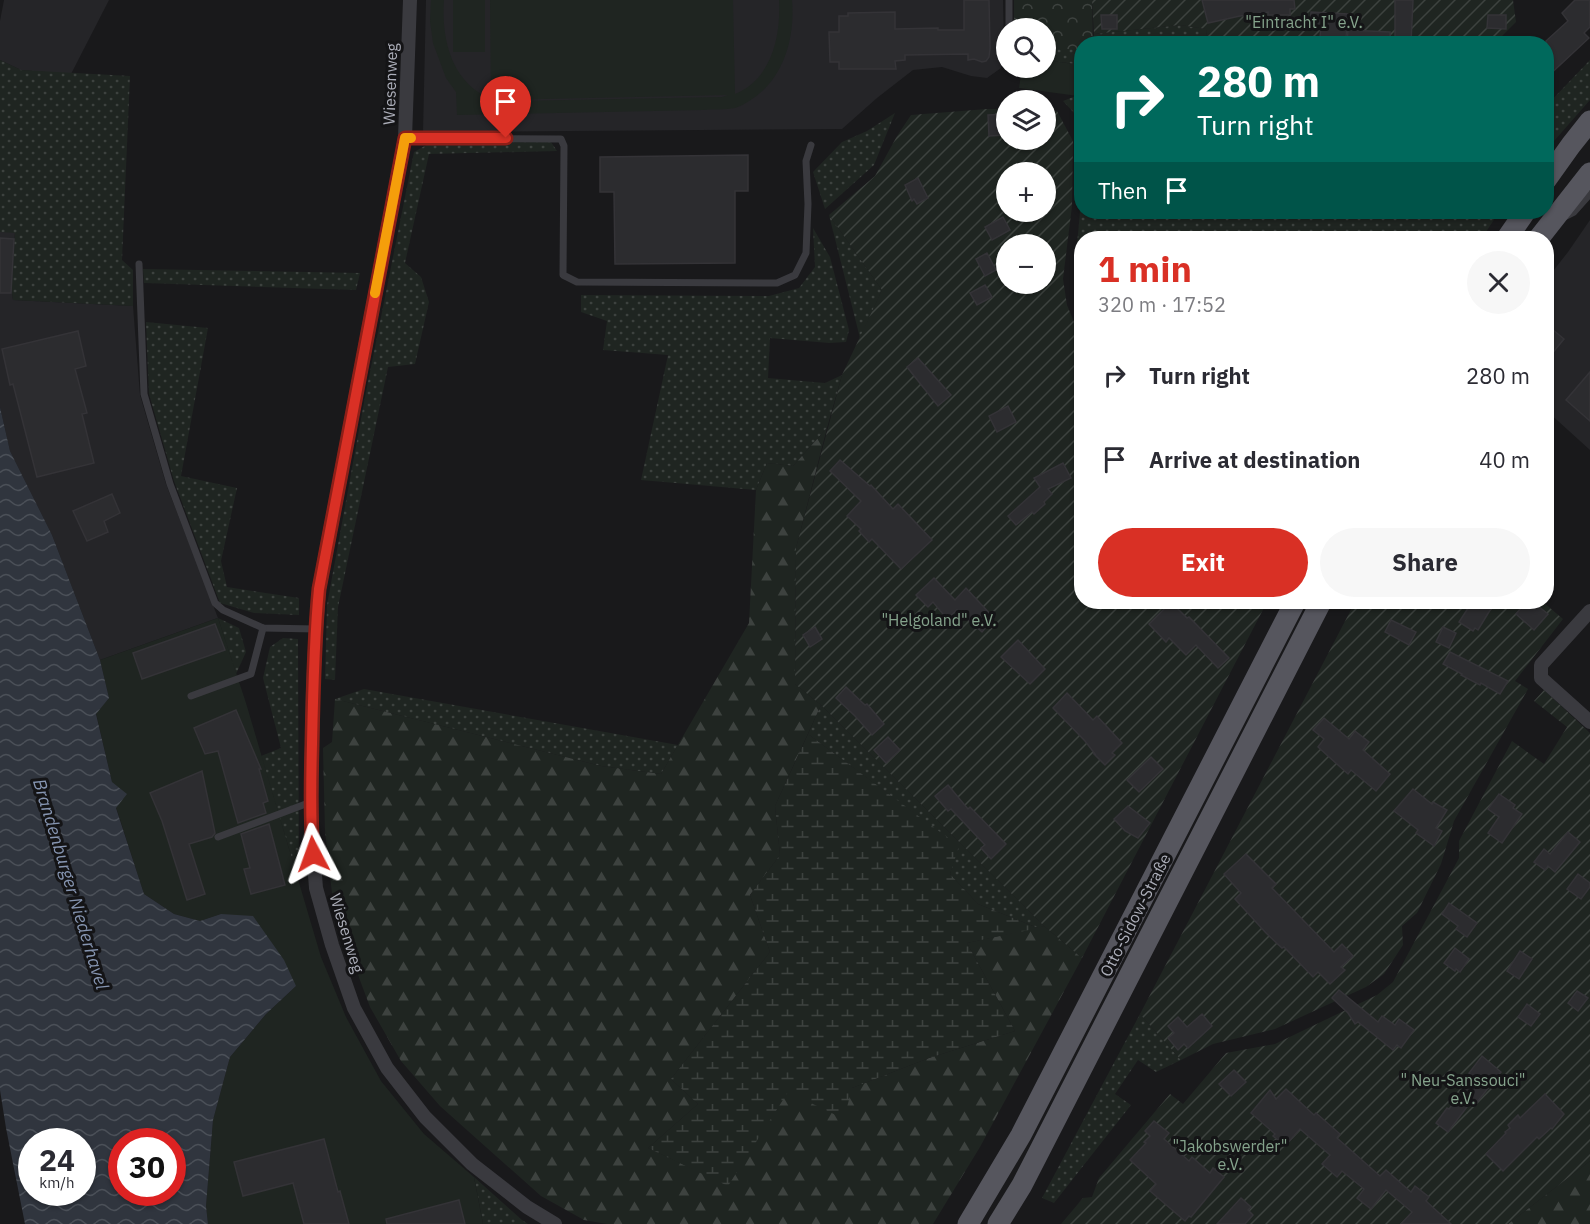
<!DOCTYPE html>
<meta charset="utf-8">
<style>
:root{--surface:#fff;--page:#f7f7f7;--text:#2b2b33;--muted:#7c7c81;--accent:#d93025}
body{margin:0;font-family:"IBM Plex Sans",sans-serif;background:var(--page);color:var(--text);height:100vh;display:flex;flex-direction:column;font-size:22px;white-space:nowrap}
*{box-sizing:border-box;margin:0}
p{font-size:20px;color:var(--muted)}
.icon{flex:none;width:33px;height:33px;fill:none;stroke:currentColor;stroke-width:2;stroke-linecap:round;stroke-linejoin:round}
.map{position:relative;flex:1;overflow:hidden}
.sheet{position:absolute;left:1074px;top:231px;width:480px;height:378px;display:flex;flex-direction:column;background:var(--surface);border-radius:24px;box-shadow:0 2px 4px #0004}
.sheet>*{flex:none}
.hud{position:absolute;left:1074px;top:36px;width:480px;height:183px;border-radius:24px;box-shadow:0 2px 4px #0004;background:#00695c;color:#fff;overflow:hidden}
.controls{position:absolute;left:996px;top:18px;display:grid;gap:12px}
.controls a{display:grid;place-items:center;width:60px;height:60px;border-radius:50%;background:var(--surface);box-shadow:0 2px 4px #0004;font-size:30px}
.speed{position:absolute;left:18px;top:1128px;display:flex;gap:12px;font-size:30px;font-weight:700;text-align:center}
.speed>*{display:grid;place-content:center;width:78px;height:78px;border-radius:50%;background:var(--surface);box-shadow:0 2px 4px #0004;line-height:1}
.speed small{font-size:15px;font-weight:400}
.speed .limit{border:9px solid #d22;background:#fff;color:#111}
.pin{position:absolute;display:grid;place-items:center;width:51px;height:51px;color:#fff;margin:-62px -26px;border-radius:50% 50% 50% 0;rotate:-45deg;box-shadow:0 0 6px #0007}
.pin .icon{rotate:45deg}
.me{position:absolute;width:66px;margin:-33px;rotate:356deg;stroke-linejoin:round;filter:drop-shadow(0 0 4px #0008)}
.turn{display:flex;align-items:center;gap:21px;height:126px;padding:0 24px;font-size:27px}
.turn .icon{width:78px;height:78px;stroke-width:2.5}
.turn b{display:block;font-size:42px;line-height:51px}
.then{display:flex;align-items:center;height:57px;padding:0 24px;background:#0003;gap:12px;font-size:22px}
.round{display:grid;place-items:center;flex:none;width:63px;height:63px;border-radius:32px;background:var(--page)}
.summary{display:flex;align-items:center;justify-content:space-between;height:102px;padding:0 24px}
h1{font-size:36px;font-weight:700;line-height:45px;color:var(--accent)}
.action{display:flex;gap:12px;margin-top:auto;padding:12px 24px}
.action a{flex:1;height:69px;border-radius:36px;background:var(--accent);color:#fff;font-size:24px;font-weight:700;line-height:69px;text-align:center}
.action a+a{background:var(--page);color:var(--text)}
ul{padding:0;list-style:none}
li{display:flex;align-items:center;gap:18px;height:84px;padding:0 24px}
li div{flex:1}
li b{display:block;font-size:22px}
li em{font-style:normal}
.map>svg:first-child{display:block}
</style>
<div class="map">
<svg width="1590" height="1224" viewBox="0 0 1590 1224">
<defs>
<pattern id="grass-dots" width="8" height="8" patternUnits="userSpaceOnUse" patternTransform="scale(1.5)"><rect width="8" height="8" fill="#1f2521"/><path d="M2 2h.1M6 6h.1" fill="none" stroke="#3d423f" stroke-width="1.8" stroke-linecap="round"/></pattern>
<pattern id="forest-firs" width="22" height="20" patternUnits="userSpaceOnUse" patternTransform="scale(1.5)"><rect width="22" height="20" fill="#1f2521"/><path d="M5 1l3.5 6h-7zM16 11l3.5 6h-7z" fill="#3d423f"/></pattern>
<pattern id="wetland-marsh" width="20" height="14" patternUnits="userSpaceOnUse" patternTransform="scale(1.5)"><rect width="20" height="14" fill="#1f2521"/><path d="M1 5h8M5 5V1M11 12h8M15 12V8" fill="none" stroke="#3d423f"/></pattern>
<pattern id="park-crowns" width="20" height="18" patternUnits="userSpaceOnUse" patternTransform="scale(1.5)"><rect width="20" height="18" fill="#1f2521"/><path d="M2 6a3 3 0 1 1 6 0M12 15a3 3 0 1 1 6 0" fill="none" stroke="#3d423f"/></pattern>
<pattern id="garden-furrows" width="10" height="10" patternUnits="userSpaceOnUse" patternTransform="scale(1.5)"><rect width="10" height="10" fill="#1f2521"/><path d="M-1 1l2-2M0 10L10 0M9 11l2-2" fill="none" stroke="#3d423f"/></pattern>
<pattern id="water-waves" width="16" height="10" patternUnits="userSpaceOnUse" patternTransform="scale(1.5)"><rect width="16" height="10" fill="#30353e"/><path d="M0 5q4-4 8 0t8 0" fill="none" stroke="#4b5058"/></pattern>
</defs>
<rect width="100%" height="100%" fill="#19191b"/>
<g fill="#252528">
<path d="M4 0H109L71 74 21 70 0 60V21Z"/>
<path d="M426 0H1003L1004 49 1001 68 987 78 971 76 942 67 913 70 877 98 842 129 423 132Z"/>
<path d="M1590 220V450L1547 411 1546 280 1568 252Z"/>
<path d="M0 232H15L11 287 13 300 133 306 140 395 166 484 218 618 100 660 52 535 10 451 0 407Z"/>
</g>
<g fill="url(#grass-dots)">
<path d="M1180 25 1206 29 1207 37 1243 39 1256 43 1093 44 1094 34Z"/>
<path d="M1046 49H1081V65L1046 60Z"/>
<path d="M0 60 21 70 130 76 122 260 133 270V306L13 300 11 287 15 233 0 232Z"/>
<path d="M1590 60V100L1547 149V105Z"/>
<path d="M1081 67 1082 212H1499L1482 238H1082L1081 306C1069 280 1080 234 1080 205 1081 178 1080 152 1079 125L1075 114 1063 101 1078 95Z"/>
<path d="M895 113 874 165 825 209 813 172 842 142 867 131Z"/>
<path d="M551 142 557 151 429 154 405 263 421 277 429 302 415 364 388 367 338 607 335 680 325 679 327 605 365 397 414 152 430 143Z"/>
<path d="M829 215 882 290 860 338Z"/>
<path d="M813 228 830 257 849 330 846 342 829 343 770 338 768 378 825 383 842 375 827 428 793 466 767 463 756 490 641 480 668 355 603 350 607 321 581 312V295L769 296 799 288 815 267Z"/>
<path d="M143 269 360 273 356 290 144 283Z"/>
<path d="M146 322 208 328 181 476 237 488 221 561 227 587 299 598V615L254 613 220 603 174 481 149 394Z"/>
<path d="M218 618 239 628 246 652 236 674Z"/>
<path d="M283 638 298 639 299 882 261 756 281 748 263 678 270 647Z"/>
<path d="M364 689 678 745 661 774 601 766 335 699Z"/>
<path d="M821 705 1044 926 1038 928 978 904 950 874 958 846 808 734Z"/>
<path d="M1140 1014 1181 1060 1156 1072 1138 1060 1115 1094 1131 1105 1054 1203 1042 1198Z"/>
<path d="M474 1177 522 1220 528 1224H483Z"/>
</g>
<g fill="url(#forest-firs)">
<path d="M827 428 796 548 795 684 821 705 775 806 780 855 750 895 770 952 671 1079 698 1104 648 1148 728 1185 788 1091 852 1088 929 1058 1015 1031 967 943 1044 926 1082 958 980 1147 933 1224H607L584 1220 541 1196 440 1106 401 1061 370 1007 348 948 332 893 325 831 323 748 332 742 335 699 601 766 661 774 749 623 756 490 767 463 793 466Z"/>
<path d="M1590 1161V1224H1508Z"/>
</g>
<path fill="url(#wetland-marsh)" d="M808 734 959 846 950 874 978 904 1038 928 967 943 1015 1031 929 1058 852 1088 844 1119 788 1092 728 1186 648 1148 698 1104 671 1079 770 952 750 895 780 855 775 806Z"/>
<path fill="url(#park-crowns)" d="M1014 0H1092L1093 43 1082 44 1081 49H1046V28H1014Z"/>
<g fill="url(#garden-furrows)" fill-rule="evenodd">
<path d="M1092 0H1513L1516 22 1495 43 1256 44 1243 39 1207 37 1206 29 1180 25 1094 34Z"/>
<path d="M987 109H1006V140H1046V111H1057L1073 141 1072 206 1063 279 1067 305 1081 339 1082 602H1267L1082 958 1044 926 821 705 795 684 796 548 842 375 882 290 829 215 875 176 897 136 911 115ZM1006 172H1046V212H1006ZM1006 244H1046V284H1006Z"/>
<path d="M1355 602H1543L1563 619 1515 681 1528 689 1454 821 1441 864 1417 913 1402 926 1403 945 1384 974 1366 987 1275 1029 1213 1044 1181 1060 1140 1014Z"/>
<path d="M1544 690 1590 733V1161L1508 1224H1061L1083 1198 1092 1197 1099 1178 1170 1094 1183 1104 1226 1053 1275 1044 1377 995 1393 982 1459 858V841L1512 741 1544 764 1567 727 1534 701Z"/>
</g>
<g fill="#1f2521" fill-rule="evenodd">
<path d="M431 0H444C441 40 452 83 491 99L490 0H733L735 94C772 79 781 36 779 0H792C795 36 785 75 755 97 749 101 742 106 735 108 725 110 713 109 702 110L457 115 456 92 446 78 433 43 430 21ZM728 95 722 97 515 101 496 100Z"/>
<rect x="453" y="0" width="32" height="52"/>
<path d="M1046 60 1081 65 1078 96 1019 88 1022 68H1046Z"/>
<path d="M218 618 246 703 321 957 346 1017 381 1081 424 1134 474 1177 483 1224H208L206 1206 213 1120 230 1057 266 1014 296 986 221 914 200 921 174 914 144 894 116 807 112 782 96 713 109 698 100 660Z"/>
</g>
<path fill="url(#water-waves)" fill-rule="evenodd" d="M0 407 10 451 52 535 100 660 109 698 96 714 112 782 127 794 116 808 144 894 174 914 200 921 221 914 253 916 284 960 296 986 266 1014 230 1057 213 1120 206 1206 208 1224H25L6 1128 0 1090ZM32 1142H82V1192H32ZM122 1142H172V1192H122Z"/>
<g fill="#2c2c2f" stroke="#343337" stroke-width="1.5">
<path d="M964 0H989L990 48 989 57 986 61 982 62 974 59 968 60V54L905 55V60L895 61 896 69H839V62H830L829 32H839V16H848V13L895 12V29L938 28V30H964Z"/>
<path d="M1202 0H1294L1295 9H1290V15H1268V12L1240 16 1208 23Z"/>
<path d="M1395 0H1413L1411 43H1395Z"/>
<path d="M1575 0H1590V27L1584 33 1589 38 1546 78V41L1568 21 1562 13Z"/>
<path d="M1311 12 1348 14 1346 38 1320 37 1321 27 1310 26Z"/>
<path d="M1101 15H1117V29H1102Z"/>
<path d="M1488 15H1506V29L1487 28Z"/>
<path d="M1348 30 1390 32V44H1347Z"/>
<path d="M1006 114V135L989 136 988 115Z"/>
<path d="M748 155V191H735V263L615 264 614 192H600V157Z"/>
<path d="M918 178 928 198 917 204 914 199 912 201 905 185Z"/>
<path d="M1003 217 1010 230 992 240 985 227Z"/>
<path d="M0 238 14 239 11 293H0Z"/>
<path d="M987 253 996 270 985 276 976 259Z"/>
<path d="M985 285 992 297 977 305 970 293Z"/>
<path d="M1546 324 1564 339 1546 361Z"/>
<path d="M78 331 86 366 75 369 87 413 82 414 94 463 37 477 13 384 10 385 2 349Z"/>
<path d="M918 358 951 395 938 406 907 367Z"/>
<path d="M1590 372V421L1566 400Z"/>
<path d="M1008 406 1016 422 997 432 989 416Z"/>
<path d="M840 460 870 486 871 485 893 509 898 504 932 540 901 569 872 539 869 542 859 531 861 529 847 516 861 501 830 471Z"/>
<path d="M1063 463 1071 478 1048 489 1052 494 1044 502 1045 504 1034 514 1032 512 1016 525 1008 516 1040 487 1034 478Z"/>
<path d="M112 494 120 513 104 521 108 532 87 541 73 511Z"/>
<path d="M934 578 955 600 966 588 994 618 982 632 957 610 947 619 933 602 928 607 916 595Z"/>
<path d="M1171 602 1187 618 1189 617 1229 658 1218 668 1196 645 1186 655 1169 638 1166 642 1149 624Z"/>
<path d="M1472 602H1483L1492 607 1478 630 1475 628 1473 631 1459 622Z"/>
<path d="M1526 602H1533L1548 614 1534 630 1516 614Z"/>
<path d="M1391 620 1416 632 1409 645 1385 632Z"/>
<path d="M215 624 225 650 142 679 133 653Z"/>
<path d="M815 627 822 639 810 647 803 635Z"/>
<path d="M1443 627 1456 633 1449 648 1436 642Z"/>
<path d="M1018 640 1045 669 1030 684 1001 657Z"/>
<path d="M1450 652 1508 681 1500 694 1481 683 1480 685 1461 675 1462 674 1443 664Z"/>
<path d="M846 687 865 705 867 704 884 724 872 735 855 716 836 698Z"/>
<path d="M1067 693 1093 720 1097 716 1122 743 1112 753 1115 755 1105 765 1094 754H1095L1085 741 1053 708Z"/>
<path d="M236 710 261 769H259L268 801 263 803 266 813 238 823 218 751 205 754 194 728Z"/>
<path d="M1324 718 1349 739 1355 731 1369 742 1363 750 1390 774 1376 791 1351 770 1348 774 1318 747 1324 739 1313 730Z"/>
<path d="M888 737 900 750 886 763 874 750Z"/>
<path d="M1151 757 1163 769 1139 792 1127 780Z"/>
<path d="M202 771 215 833 212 837 189 844 205 894 187 900 162 821 150 793Z"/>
<path d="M948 785 968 809 970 807 1006 844 991 859 981 848 985 845 951 809 948 811 935 796Z"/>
<path d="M1413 789 1432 804 1433 802 1447 810 1436 828 1442 831 1434 846 1416 833 1418 830 1394 811Z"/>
<path d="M1499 794 1515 805 1513 808 1522 814 1502 843 1488 833 1499 817 1488 809Z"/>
<path d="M1128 806 1150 823 1138 838 1125 831 1114 819Z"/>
<path d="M269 824 285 885 251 894 244 869 250 868 241 834Z"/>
<path d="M1568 832 1580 842 1555 872 1548 866 1545 870 1534 862 1544 849 1550 854Z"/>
<path d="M1246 854 1276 884 1272 888 1334 952 1342 944 1353 956 1341 967 1345 970 1330 984 1318 972 1313 977 1284 947 1282 948 1266 933 1235 899 1241 893 1224 874Z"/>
<path d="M1578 874 1590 883V887L1581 899 1567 889Z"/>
<path d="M1449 903 1477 923 1467 937 1456 929 1458 926 1442 914Z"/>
<path d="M1455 948 1469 959 1460 972 1456 969 1455 971 1444 963Z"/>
<path d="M1520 951 1532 959 1519 979 1507 971Z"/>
<path d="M1339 990 1378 1022 1382 1016 1395 1025 1399 1019 1414 1030 1401 1048 1397 1045 1393 1050 1358 1022 1355 1024 1348 1013 1332 998Z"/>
<path d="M1577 991 1588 998 1578 1011 1568 1003Z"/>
<path d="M1527 1004 1540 1014 1531 1026 1518 1017Z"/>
<path d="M1202 1014 1212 1026 1188 1048 1184 1044 1178 1050 1168 1038 1174 1033 1168 1026 1178 1017 1187 1027Z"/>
<path d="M1482 1056 1501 1072 1474 1106 1470 1103 1448 1132 1436 1123 1447 1108 1449 1109 1474 1077 1469 1073Z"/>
<path d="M1234 1070 1246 1082 1231 1096 1219 1084Z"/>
<path d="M1286 1089 1314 1115 1316 1113 1340 1134 1337 1138 1380 1176 1386 1170 1411 1192 1415 1186 1429 1197 1426 1201 1451 1224H1401L1412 1212 1386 1190 1371 1209 1357 1198 1364 1189 1342 1171 1337 1177 1322 1164 1330 1155 1300 1129 1285 1146 1273 1136 1275 1134 1251 1113 1270 1090 1276 1099Z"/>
<path d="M1545 1094 1564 1114 1552 1129 1551 1128 1539 1139 1537 1137 1503 1171 1486 1154 1506 1133 1505 1132 1510 1128 1508 1125 1518 1115 1520 1118Z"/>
<path d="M1154 1121 1169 1133 1164 1139 1189 1161 1192 1157 1210 1173 1213 1168 1224 1177 1191 1217 1189 1216 1185 1221 1150 1191 1156 1184 1130 1160 1146 1143 1144 1142 1150 1136 1145 1131Z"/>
<path d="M324 1139 338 1192 340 1191 349 1224H304L293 1183 243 1196 234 1162Z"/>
<path d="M1241 1198 1251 1207 1248 1210 1253 1215 1245 1224H1217Z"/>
<path d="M459 1200 465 1224H387L386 1219Z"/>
</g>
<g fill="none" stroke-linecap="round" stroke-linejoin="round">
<g stroke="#3a3a3f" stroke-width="7">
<path d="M1009 28V0"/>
<path d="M405 138 561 139 564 146 563 275 577 282 777 283 795 275 806 253 808 204 806 161 811 145"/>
<path d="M1566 216 1574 212 1590 194"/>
<path d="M139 264 144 394 170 484 215 603 223 610 263 628 316 629"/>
<path d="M191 696 251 674 263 628"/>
<path d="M218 837 311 802"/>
</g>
<g stroke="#3a3a3f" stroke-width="14">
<path d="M410 0 405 138 319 589 316 629 313 688 311 802 312 837 316 888 332 945 354 1008 387 1068 425 1117 472 1164 527 1207 555 1224"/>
<path d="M1590 611 1541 665V678L1590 722"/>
</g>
<g stroke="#56565e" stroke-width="21">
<path d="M1546 180 1571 145 1590 121"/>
<path d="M1507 238 1525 212"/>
<path d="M1539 238 1590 173"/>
<path d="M968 1224 1021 1135 1295 602"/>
<path d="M998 1224 1022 1185 1321 602"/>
</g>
</g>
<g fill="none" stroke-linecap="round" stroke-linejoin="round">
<defs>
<path id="route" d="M313 854C310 817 311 781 312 744 313 692 314 640 319 589L405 138H506"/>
</defs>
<use href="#route" stroke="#8d1f18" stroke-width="15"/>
<use href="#route" stroke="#d93025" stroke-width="10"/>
<path stroke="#f59e0b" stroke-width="10" d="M375 293 405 138H411"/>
</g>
<g text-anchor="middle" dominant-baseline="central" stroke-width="6" stroke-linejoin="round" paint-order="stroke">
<g font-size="16" fill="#85a38c" stroke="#141416">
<text x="1304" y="22">"Eintracht I" e.V.</text>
<text x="939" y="620">"Helgoland" e.V.</text>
<text x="1463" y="1080">" Neu-Sanssouci"<tspan x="1463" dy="18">e.V.</tspan></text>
<text x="1230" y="1146">"Jakobswerder"<tspan x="1230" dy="18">e.V.</tspan></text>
</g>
<g font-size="16" fill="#acaeb9" stroke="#141416">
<text transform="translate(390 84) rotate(-88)">Wiesenweg</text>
<text transform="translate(1135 915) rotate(-63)">Otto-Sidow-Straße</text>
<text transform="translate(347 933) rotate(73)">Wiesenweg</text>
</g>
<g font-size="18" font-style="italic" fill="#8695b1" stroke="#141416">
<text transform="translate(71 884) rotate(73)">Brandenburger Niederhavel</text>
</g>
</g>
</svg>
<div class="controls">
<a><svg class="icon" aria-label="search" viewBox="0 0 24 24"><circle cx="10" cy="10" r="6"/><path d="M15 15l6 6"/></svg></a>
<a><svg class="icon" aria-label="layers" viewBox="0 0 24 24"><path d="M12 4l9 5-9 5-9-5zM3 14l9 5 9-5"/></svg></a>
<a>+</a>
<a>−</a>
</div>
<div class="speed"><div>24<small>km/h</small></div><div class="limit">30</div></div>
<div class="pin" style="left:506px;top:138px;background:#d93025"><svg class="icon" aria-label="arrive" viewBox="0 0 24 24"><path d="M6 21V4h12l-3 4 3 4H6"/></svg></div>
<svg class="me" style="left:313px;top:854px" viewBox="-20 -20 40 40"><path d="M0-17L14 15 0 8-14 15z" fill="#d93025" stroke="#fff" stroke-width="4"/></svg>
<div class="hud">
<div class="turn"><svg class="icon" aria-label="right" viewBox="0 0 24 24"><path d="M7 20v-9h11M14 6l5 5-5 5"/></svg><div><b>280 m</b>Turn right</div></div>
<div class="then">Then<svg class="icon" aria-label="arrive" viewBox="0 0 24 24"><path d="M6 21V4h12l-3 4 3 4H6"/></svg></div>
</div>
<section class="sheet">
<div class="summary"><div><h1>1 min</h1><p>320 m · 17:52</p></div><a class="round"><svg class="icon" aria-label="close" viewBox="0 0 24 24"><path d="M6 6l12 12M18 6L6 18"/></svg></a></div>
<ul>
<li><svg class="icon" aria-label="right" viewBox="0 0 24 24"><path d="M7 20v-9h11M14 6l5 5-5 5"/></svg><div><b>Turn right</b></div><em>280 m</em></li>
<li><svg class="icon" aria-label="arrive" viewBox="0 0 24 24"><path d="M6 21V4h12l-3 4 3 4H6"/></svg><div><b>Arrive at destination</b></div><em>40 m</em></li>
</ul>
<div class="action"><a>Exit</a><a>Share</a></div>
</section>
</div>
